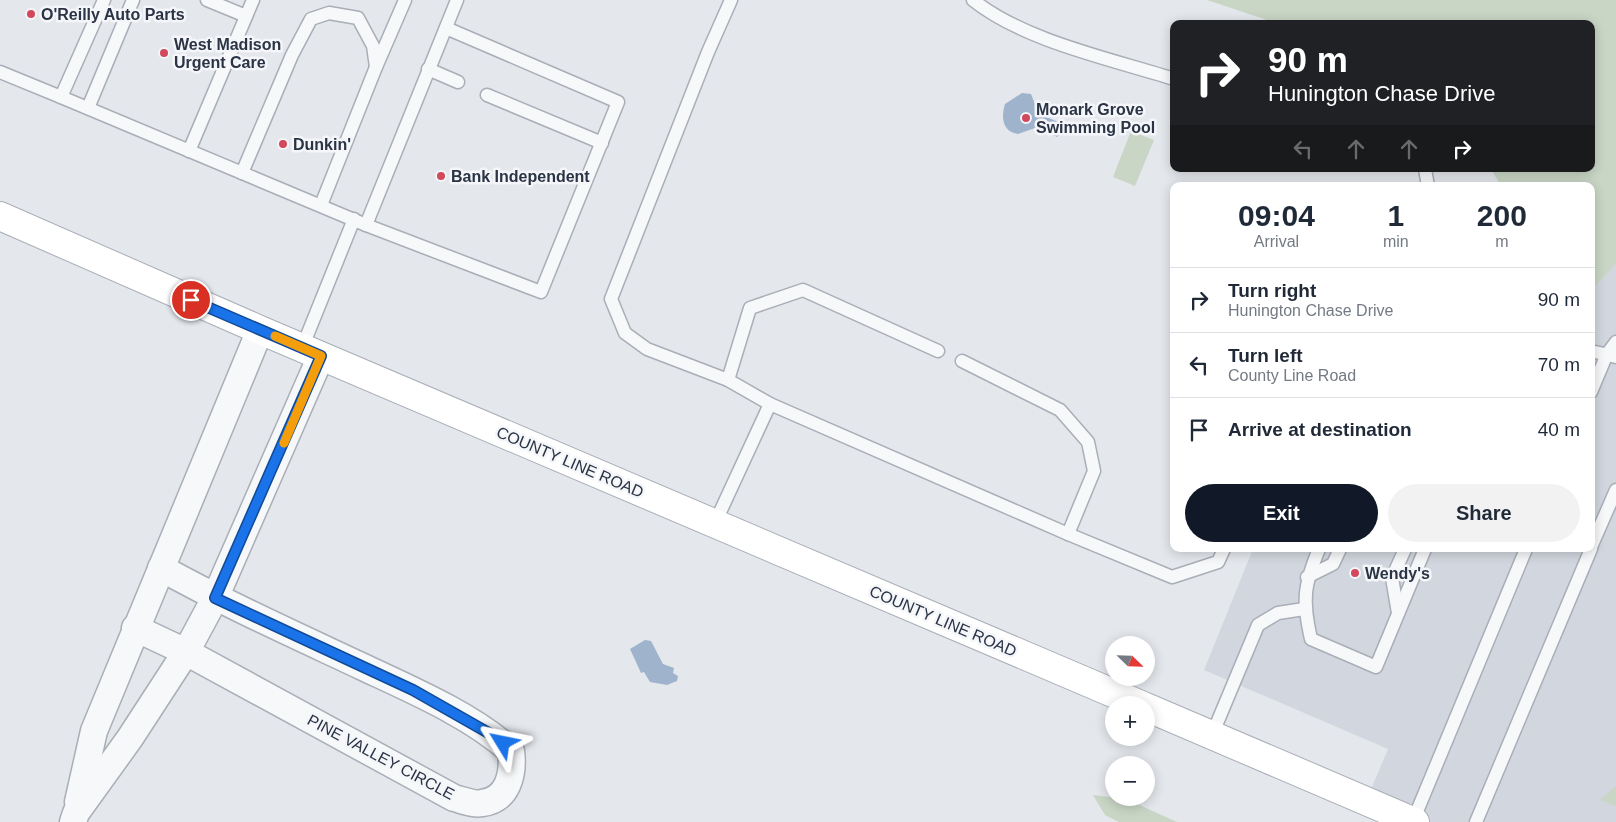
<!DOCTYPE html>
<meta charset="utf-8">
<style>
:root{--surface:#fff;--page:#f2f2f3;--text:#1f2937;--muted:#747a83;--line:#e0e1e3;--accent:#111827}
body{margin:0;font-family:Helvetica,sans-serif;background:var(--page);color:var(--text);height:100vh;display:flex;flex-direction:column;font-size:19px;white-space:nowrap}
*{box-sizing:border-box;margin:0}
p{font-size:16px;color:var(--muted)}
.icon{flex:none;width:28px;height:28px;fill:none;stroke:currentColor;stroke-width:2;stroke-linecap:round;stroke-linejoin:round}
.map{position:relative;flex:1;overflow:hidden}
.drawer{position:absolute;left:1170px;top:182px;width:425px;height:370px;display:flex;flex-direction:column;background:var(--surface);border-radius:10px;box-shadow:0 2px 12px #0003}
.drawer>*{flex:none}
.top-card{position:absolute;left:1170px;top:20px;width:425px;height:152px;border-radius:10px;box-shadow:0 2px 12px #0003;background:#202124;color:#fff;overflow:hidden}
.needle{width:32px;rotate:113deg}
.tools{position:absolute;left:1105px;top:636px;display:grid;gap:10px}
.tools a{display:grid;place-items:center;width:50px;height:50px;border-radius:50%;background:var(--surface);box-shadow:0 2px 12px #0003;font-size:25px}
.pin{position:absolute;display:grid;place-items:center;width:42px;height:42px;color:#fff;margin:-21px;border:2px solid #fff;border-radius:50%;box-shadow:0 1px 5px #0007}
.me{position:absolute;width:55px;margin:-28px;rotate:305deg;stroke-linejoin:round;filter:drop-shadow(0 0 4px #0008)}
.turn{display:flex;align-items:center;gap:18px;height:105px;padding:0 15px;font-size:22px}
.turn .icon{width:65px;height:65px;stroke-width:2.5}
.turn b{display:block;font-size:35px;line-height:42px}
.lanes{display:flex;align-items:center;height:48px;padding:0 15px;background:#0003;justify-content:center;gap:25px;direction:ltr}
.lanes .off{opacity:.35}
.eta{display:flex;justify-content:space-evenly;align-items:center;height:85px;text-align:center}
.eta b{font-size:30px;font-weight:700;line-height:35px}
.cta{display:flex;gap:10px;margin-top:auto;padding:10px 15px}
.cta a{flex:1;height:58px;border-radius:30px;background:var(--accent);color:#fff;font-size:20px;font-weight:700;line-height:58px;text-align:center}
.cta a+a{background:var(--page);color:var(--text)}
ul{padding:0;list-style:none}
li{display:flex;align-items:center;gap:15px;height:65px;padding:0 15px;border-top:1px solid var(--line)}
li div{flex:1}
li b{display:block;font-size:19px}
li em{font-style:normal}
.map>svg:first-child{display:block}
</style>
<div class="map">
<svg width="1616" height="822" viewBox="0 0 1616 822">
<rect width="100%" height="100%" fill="#e4e7ec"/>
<path fill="#d2d6de" d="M1616 264V822H1415L1366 801 1388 749 1204 670 1253 549H1591V291Z"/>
<g fill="#c9d6c5">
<path d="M1207 0H1616V264L1591 291V186H1501L1491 169H1591V24H1279Z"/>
<path d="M1131 131 1154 140 1135 186 1113 177Z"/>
<path d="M1616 786V806L1600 800Z"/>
<path d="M1093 795 1126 799 1177 822H1119L1105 815Z"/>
</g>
<g fill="#9fb4cc">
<path d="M1022 93 1031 94 1039 114 1061 123 1060 133 1057 137 1038 127 1018 134C1002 132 1001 117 1005 104Z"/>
<path d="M645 640 651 641 663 664 674 668 673 673 678 676 677 681 667 685 650 682 644 672 641 673 630 649Z"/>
</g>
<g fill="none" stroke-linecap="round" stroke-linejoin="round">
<defs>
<g id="service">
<path d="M104 0 61 97 366 225 541 292 618 102 446 28"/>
<path d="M207 0 246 16"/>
<path d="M973 0C1024 41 1111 59 1174 79"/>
<path d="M428 69 458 82"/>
<path d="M0 72 61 97"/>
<path d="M487 95 602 143"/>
<path d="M88 108 133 0"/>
<path d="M189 151 253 0"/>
<path d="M1425 169 1428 186"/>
<path d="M242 173 292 55 311 19 329 13 358 18 373 46 376 67"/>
<path d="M321 205 376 67 405 0"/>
<path d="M366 225 457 0"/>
<path d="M302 348 354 219"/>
<path d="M1591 351 1616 357"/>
<path d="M962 361 1060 410 1088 442 1094 471 1068 534"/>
<path d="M728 380 647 349 625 333 611 299 708 52 731 0"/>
<path d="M1591 392 1607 354 1616 342"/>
<path d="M770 404 728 380 750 308 803 290 938 351"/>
<path d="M715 523 770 404 1068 534 1172 577 1218 562 1224 549"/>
<path d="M1591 547 1616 490"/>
<path d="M1319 549C1304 585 1302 600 1311 639L1376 667 1425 549"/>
<path d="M1307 577 1333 564 1340 549"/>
<path d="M1398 613 1392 578 1405 549"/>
<path d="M1212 735 1258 625 1278 613 1304 609"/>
<path d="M1413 821 1526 549"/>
<path d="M1476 822 1591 549"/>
</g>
<g id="minor">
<path d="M135 628 186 652 454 798C462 800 474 805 482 803 508 800 514 774 511 751 471 715 412 690 363 667 295 635 226 604 161 568"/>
<path d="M78 802 94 731 260 330"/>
<path d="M73 822 76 813 130 738 186 652 215 598 321 356"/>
</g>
<g id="secondary">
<path d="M0 216 260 330 1141 705"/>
<path d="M1146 707 1415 822"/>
</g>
</defs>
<use href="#service" stroke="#a9aeb7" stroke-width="15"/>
<use href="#minor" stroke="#a9aeb7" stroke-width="29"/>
<use href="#secondary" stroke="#a9aeb7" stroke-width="30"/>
<use href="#service" stroke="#f7f8fa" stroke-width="12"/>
<use href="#minor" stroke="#f7f8fa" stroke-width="26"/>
<use href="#secondary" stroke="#fff" stroke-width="28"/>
</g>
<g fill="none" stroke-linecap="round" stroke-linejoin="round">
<defs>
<path id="route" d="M191 300 321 356 215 598 413 690 494 736 503 743"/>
</defs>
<use href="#route" stroke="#114b97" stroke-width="12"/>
<use href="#route" stroke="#1a73e8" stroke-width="9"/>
<path stroke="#f59e0b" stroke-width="9" d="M275 336 321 356 284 443"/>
</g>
<g fill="#d1495b" stroke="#f4f6f9" stroke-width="2">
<circle cx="31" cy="14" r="5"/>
<circle cx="164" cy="53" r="5"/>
<circle cx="1026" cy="118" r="5"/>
<circle cx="283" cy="144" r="5"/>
<circle cx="441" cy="176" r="5"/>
<circle cx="1355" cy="573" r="5"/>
</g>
<g text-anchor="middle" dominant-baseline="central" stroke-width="5" stroke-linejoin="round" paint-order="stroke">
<g font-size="16" font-weight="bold" fill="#2b3445" stroke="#f4f6f9" text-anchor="start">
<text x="41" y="14">O'Reilly Auto Parts</text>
<text x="174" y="44">West Madison<tspan x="174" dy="18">Urgent Care</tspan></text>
<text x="1036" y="109">Monark Grove<tspan x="1036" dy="18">Swimming Pool</tspan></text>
<text x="293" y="144">Dunkin'</text>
<text x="451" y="176">Bank Independent</text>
<text x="1365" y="573">Wendy's</text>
</g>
<g font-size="16" fill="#2b3445" stroke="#f4f6f9">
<text transform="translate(570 462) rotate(23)">COUNTY LINE ROAD</text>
<text transform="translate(943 621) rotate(23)">COUNTY LINE ROAD</text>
<text transform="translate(381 757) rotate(28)">PINE VALLEY CIRCLE</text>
</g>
</g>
</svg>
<div class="tools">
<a><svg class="needle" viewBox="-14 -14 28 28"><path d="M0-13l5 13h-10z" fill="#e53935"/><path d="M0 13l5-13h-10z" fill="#747a83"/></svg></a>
<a>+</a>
<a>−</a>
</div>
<div class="pin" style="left:191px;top:300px;background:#d93025"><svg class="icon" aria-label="arrive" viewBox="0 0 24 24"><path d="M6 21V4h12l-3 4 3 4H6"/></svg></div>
<svg class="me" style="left:503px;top:743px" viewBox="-20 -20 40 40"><path d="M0-17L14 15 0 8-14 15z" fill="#1a73e8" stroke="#fff" stroke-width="4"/></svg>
<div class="top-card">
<div class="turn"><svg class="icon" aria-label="right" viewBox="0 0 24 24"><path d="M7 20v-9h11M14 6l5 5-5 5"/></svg><div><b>90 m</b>Hunington Chase Drive</div></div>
<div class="lanes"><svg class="icon off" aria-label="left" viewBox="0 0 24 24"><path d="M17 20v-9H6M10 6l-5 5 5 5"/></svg><svg class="icon off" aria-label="ahead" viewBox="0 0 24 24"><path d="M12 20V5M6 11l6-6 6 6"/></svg><svg class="icon off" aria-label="ahead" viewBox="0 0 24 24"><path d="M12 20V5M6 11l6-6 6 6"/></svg><svg class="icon" aria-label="right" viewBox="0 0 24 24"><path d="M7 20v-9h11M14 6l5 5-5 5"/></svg></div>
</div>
<section class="drawer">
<div class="eta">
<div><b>09:04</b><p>Arrival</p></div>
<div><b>1</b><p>min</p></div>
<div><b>200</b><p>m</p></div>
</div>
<ul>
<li><svg class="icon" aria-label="right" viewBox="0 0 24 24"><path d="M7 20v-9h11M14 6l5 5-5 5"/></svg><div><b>Turn right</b><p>Hunington Chase Drive</p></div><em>90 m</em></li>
<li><svg class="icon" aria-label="left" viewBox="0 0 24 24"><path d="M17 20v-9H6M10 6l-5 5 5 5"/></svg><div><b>Turn left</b><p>County Line Road</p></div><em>70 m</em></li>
<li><svg class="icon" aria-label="arrive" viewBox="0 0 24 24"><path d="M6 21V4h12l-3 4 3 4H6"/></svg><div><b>Arrive at destination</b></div><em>40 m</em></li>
</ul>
<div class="cta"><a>Exit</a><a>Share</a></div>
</section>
</div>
